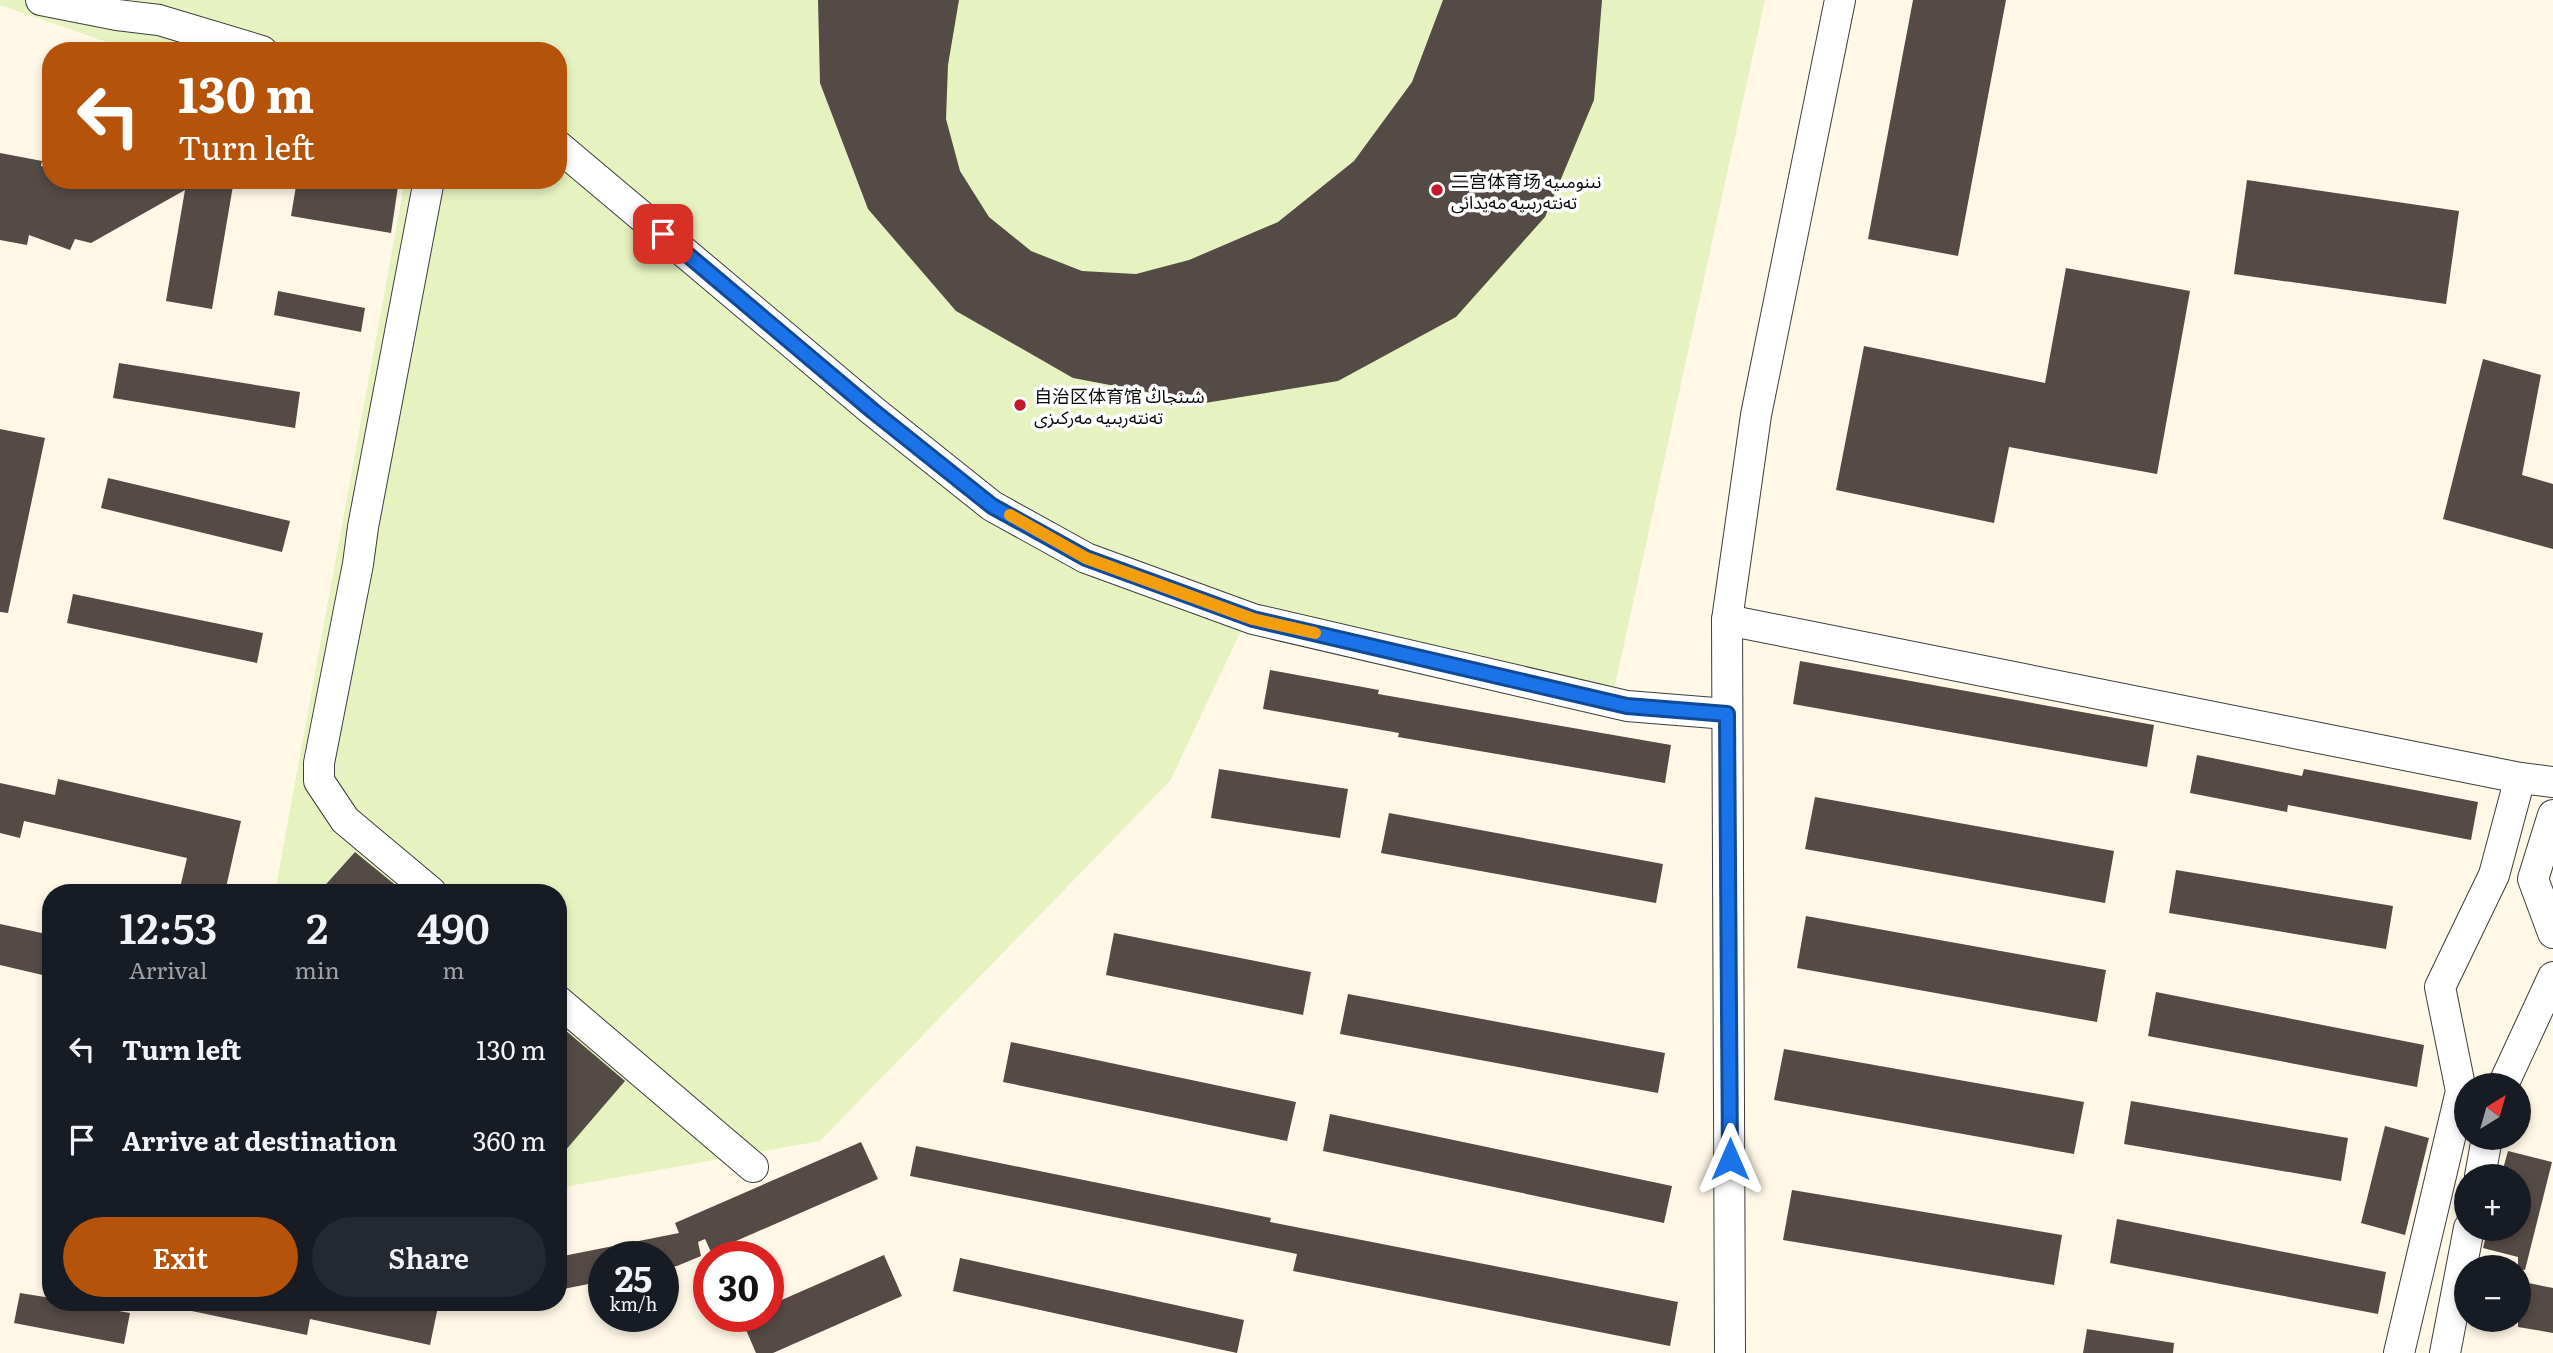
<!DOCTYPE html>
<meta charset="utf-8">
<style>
:root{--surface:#171b24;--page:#242831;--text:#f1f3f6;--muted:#9ea1a6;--accent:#b45309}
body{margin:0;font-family:Literata,"Noto Sans Arabic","Noto Sans SC",serif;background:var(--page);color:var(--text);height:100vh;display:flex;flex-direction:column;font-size:26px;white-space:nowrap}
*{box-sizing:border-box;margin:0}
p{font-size:23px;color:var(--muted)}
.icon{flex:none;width:38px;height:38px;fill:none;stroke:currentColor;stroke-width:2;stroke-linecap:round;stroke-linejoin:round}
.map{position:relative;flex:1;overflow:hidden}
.panel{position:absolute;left:42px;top:884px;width:525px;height:427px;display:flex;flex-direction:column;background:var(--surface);border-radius:28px;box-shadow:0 4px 10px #0003}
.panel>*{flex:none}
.banner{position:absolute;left:42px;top:42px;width:525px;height:147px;border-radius:28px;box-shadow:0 4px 10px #0003;background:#b45309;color:#fff;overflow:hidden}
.needle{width:46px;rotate:37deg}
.buttons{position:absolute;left:2454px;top:1073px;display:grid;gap:14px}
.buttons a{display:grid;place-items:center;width:77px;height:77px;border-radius:50%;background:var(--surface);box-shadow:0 4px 10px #0003;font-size:35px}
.speed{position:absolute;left:588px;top:1241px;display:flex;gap:14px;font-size:35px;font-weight:700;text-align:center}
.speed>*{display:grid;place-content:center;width:91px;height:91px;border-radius:50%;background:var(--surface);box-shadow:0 4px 10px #0003;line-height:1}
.speed small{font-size:18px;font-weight:400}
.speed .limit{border:10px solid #d22;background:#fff;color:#111}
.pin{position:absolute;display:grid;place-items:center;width:60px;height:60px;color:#fff;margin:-30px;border-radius:14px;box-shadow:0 4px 10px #0006}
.me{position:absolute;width:77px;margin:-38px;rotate:0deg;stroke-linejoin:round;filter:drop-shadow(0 0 5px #0008)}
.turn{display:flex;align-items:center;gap:24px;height:147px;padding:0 21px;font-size:32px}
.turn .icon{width:91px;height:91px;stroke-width:2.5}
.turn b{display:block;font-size:49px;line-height:60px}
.eta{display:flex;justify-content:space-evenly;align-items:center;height:119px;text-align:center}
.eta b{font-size:42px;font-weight:600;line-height:49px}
.action{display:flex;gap:14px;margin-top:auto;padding:14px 21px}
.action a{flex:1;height:80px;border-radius:42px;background:var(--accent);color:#fff;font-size:28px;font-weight:600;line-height:80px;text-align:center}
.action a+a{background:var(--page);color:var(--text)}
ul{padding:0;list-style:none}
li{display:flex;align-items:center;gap:21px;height:91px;padding:0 21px}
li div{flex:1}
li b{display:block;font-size:26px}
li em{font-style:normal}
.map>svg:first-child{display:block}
</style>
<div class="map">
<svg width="2553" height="1353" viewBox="0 0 2553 1353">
<rect width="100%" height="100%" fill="#fff8e7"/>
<path fill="#e6f3c1" d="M0 0H1765L1614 690 1241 631 1170 781 820 1141 558 1188V892H275L405 180H558V51H133L0 5Z"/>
<g fill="#544a46">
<path d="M818 0H959L948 65 946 119 960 171 989 217 1031 251 1082 271 1136 274 1189 260 1278 222 1354 161 1412 82 1443 0H1602L1594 100 1545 217 1456 317 1338 381 1205 403 1073 378 956 311 868 209 820 83Z"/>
<path d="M1913 0H2006L1958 256 1868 239Z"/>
<path d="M0 153 42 161 41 166 51 168V180H234L212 309 166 301 185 190 91 243 75 239 70 250 29 235 27 245 0 240Z"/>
<path d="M297 180H399L391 233 291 216Z"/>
<path d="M2247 180 2459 211 2446 304 2234 274Z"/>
<path d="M2066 268 2190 291 2157 474 2009 447 1994 523 1836 490 1864 346 2045 383Z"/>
<path d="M278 291 365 308 361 332 274 315Z"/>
<path d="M2483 359 2541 375 2522 475 2553 484V549L2443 519Z"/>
<path d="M119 363 300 392 295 428 113 398Z"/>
<path d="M0 429 45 438 8 613 0 612Z"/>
<path d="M108 478 290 521 282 552 101 508Z"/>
<path d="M73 594 263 633 257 663 67 623Z"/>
<path d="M1800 661 2154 725 2147 767 1793 704Z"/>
<path d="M1270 670 1379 690 1378 694 1671 745 1665 783 1398 737 1399 733 1263 709Z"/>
<path d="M2197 755 2302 776 2304 769 2478 802 2471 840 2288 805 2287 812 2190 793Z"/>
<path d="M1219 769 1348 789 1340 838 1211 818Z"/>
<path d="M58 779 241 821 225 892H179L187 858 24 821 20 838 0 833V783L55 795Z"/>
<path d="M1815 797 2114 851 2105 903 1805 849Z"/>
<path d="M1389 813 1663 864 1656 903 1381 853Z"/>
<path d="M355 852 404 892H319Z"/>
<path d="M2176 870 2393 906 2386 949 2169 913Z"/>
<path d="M1806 916 2106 970 2097 1022 1797 968Z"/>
<path d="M0 924 51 935V977L0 965Z"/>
<path d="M1114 933 1311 972 1303 1015 1106 975Z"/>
<path d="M2156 992 2424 1045 2417 1087 2148 1036Z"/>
<path d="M1348 994 1665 1053 1658 1093 1340 1034Z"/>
<path d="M558 1024 625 1081 558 1159Z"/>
<path d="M1011 1042 1296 1102 1287 1141 1003 1082Z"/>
<path d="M1784 1049 2084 1102 2074 1154 1774 1100Z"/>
<path d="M2131 1101 2348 1138 2341 1181 2124 1144Z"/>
<path d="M1330 1114 1672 1186 1664 1223 1323 1151Z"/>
<path d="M2385 1126 2429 1138 2405 1235 2361 1223Z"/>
<path d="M861 1142 878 1179 711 1252 705 1239 698 1242 701 1256 677 1266 663 1269V1256H604V1281L558 1290V1257L679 1233 675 1223Z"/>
<path d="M916 1146 1271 1218 1270 1222 1678 1302 1670 1346 1293 1271 1297 1254 910 1176Z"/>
<path d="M2508 1151 2552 1162 2525 1270 2518 1269V1257L2483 1248 2488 1228H2518V1176H2501Z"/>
<path d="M1792 1190 2062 1235 2054 1285 1783 1240Z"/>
<path d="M2117 1219 2386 1272 2378 1314 2110 1263Z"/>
<path d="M884 1255 902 1296 773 1353H756L740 1316H768V1306Z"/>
<path d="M960 1258 1244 1320 1237 1353 953 1291Z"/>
<path d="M2518 1281 2553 1288V1333L2518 1327Z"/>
<path d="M20 1293 51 1298V1302H69L130 1313 124 1344 14 1323Z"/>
<path d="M188 1302H439L430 1345 310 1319 307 1335 187 1310Z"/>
<path d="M2087 1329 2174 1343 2173 1353H2083Z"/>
</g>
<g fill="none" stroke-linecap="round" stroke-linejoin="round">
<defs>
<g id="minor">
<path d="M41 0 117 15 159 20 262 51"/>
<path d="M558 146 873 411 992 506 1086 558 1253 619 1627 706 1727 714"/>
<path d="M429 180 363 527 358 564 319 763V781L345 820 431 892"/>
<path d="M1727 620 2520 778 2553 782"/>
<path d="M2553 815 2533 879 2553 933"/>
<path d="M558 1001 753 1167"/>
<path d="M2503 1085 2553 977"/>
<path d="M2480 1176 2487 1138"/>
<path d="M1730 1353 1727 620 1756 415 1840 0"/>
<path d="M2399 1353 2461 1091 2440 987 2494 875 2520 778"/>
<path d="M2445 1353 2469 1228"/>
</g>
</defs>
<use href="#minor" stroke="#3d3d3d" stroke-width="32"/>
<use href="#minor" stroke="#fff" stroke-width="30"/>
</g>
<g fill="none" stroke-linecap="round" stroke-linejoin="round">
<defs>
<path id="route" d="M663 234 873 411 992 506 1086 558 1253 619 1627 706 1727 714 1730 1159"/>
</defs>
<use href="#route" stroke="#114b97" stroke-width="18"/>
<use href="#route" stroke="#1a73e8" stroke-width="12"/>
<path stroke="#f59e0b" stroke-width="12" d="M1010 515 1086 558 1253 619 1315 633"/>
</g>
<g fill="#c5172e" stroke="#fff" stroke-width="2.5">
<circle cx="1437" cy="190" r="7"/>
<circle cx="1020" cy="405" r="7"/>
</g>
<g text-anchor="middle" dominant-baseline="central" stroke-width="7" stroke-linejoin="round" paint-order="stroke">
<g font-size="18" fill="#0a0a0a" stroke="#fff" text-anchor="start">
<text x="1451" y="180">二宫体育场 نىنومىيە<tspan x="1451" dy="21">تەنتەربىيە مەيدانى</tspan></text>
<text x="1034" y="395">自治区体育馆 شىنجاڭ<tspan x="1034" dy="21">تەنتەربىيە مەركىزى</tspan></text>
</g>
</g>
</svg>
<div class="buttons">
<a><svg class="needle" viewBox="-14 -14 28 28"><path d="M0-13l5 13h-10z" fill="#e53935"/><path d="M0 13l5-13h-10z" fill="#9ea1a6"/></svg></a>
<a>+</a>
<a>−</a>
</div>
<div class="speed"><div>25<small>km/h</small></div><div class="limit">30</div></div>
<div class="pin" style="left:663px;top:234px;background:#d93025"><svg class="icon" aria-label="arrive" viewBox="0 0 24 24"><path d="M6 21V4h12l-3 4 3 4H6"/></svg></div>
<svg class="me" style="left:1730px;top:1159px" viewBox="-20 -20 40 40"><path d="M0-17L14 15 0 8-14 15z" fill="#1a73e8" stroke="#fff" stroke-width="4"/></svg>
<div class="banner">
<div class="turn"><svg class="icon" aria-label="left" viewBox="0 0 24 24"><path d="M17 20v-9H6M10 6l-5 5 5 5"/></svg><div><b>130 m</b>Turn left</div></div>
</div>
<section class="panel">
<div class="eta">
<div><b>12:53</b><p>Arrival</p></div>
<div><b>2</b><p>min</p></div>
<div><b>490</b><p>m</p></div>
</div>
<ul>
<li><svg class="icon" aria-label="left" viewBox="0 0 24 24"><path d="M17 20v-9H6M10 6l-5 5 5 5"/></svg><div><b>Turn left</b></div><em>130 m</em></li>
<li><svg class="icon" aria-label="arrive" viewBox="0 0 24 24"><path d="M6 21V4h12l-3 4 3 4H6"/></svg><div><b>Arrive at destination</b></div><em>360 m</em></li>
</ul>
<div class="action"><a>Exit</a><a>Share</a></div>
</section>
</div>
